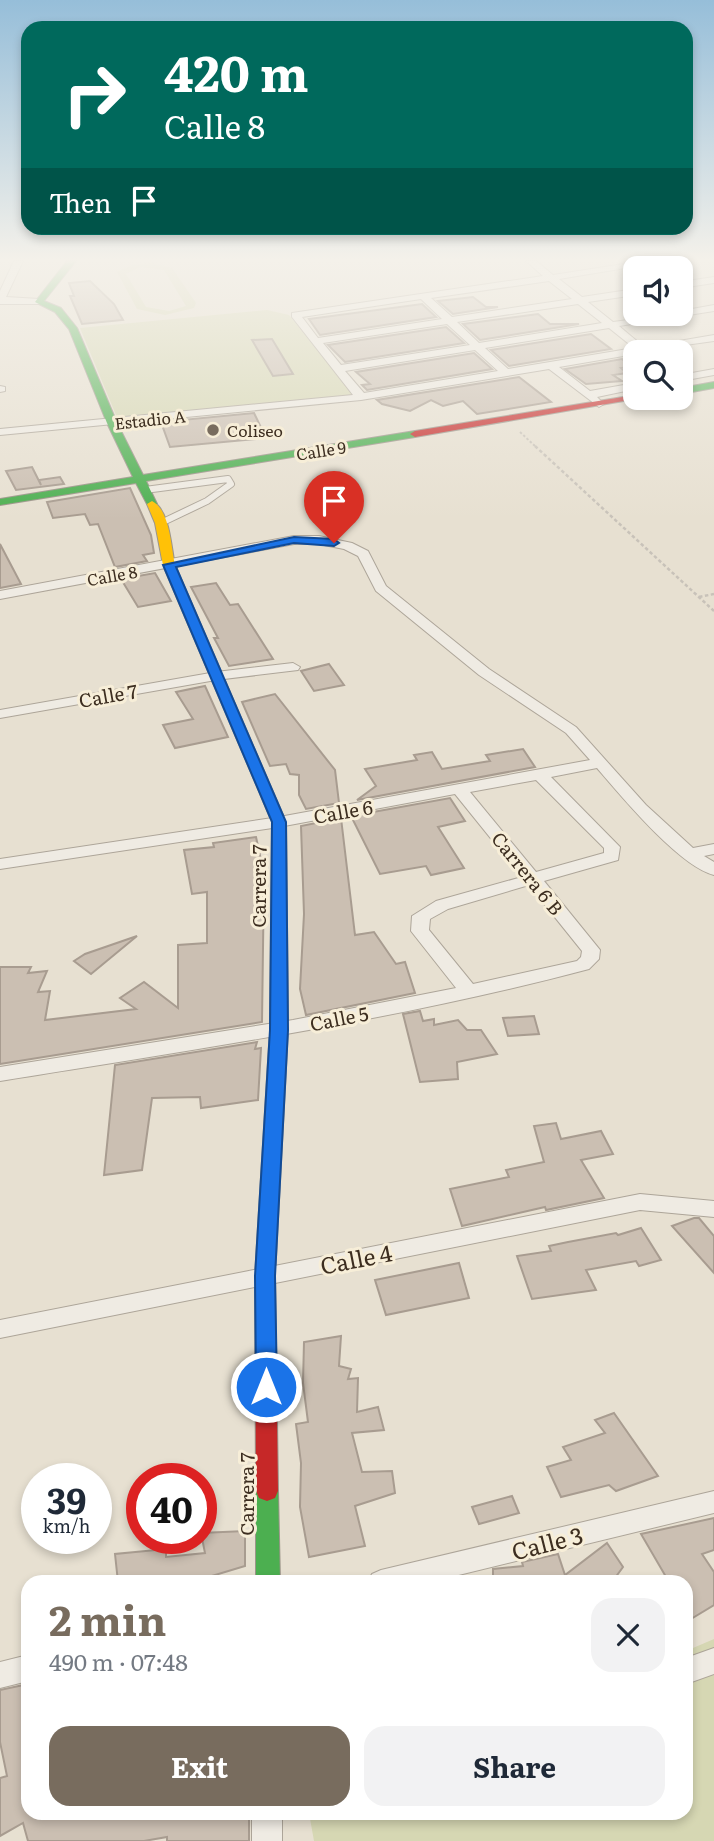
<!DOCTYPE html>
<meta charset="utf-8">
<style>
:root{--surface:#fff;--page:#f2f2f3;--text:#1f2937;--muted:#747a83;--accent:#786c5e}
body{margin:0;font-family:Literata,serif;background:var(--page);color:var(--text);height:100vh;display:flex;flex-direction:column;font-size:26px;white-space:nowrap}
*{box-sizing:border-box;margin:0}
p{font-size:23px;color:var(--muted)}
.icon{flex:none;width:38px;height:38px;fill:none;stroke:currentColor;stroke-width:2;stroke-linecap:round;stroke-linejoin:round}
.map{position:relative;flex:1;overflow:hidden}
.panel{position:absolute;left:21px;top:1575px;width:672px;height:245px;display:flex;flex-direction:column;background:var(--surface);border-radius:21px;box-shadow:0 4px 10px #0003}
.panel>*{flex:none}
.guide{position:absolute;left:21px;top:21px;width:672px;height:214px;border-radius:21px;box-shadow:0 4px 10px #0003;background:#00695c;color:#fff;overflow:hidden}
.controls{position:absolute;left:623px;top:256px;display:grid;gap:14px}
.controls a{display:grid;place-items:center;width:70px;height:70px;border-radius:14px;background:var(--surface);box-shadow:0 4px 10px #0003;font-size:35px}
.speed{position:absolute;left:21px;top:1463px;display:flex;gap:14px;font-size:35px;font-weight:700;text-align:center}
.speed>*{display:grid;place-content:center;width:91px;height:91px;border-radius:50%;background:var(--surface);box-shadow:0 4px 10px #0003;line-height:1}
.speed small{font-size:18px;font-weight:400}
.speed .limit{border:10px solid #d22;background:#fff;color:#111}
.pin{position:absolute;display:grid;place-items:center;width:60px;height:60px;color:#fff;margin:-72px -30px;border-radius:50% 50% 50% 0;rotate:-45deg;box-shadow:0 0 7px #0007}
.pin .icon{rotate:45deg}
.me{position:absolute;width:77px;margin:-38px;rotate:0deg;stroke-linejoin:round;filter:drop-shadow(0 0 5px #0008)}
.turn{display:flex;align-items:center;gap:24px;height:147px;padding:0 28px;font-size:32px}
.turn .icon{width:91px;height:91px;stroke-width:2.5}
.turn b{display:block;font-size:49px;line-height:60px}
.then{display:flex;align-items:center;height:66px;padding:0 28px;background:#0003;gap:14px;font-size:26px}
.round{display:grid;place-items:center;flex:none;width:74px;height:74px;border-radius:21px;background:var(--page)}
.overview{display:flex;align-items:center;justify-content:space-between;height:119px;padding:0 28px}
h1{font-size:42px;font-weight:700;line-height:52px;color:var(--accent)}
.button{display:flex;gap:14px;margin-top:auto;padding:14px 28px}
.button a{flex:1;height:80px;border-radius:21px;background:var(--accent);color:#fff;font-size:28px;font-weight:700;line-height:80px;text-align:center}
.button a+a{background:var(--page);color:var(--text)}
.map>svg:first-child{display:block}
</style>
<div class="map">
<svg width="714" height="1841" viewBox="0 0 714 1841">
<rect width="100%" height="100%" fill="#e7e0d1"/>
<g fill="#d6d7b3" fill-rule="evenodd">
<path d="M152 263 172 268 196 303 194 308 165 315 137 309 117 272 132 265ZM140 267 164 270 186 306 169 311 146 307 126 274Z"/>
<path d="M267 310 289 315 355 396 118 420 80 328Z"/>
<path d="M714 1639V1841H314L309 1813H686V1651Z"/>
</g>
<g fill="#cbbfb2" stroke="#a89c90" stroke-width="2">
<path d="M90 281 114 304 123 320 82 324 70 296H74L69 283Z"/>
<path d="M473 297 486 307H498L453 314 438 301Z"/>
<path d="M422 304 436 317 320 335 309 319Z"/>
<path d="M538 314 550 324H579L480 340 463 324Z"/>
<path d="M446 327 464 343 345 362 328 345Z"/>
<path d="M591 334 611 349 509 366 491 350Z"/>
<path d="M272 339 293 374 273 376 252 340Z"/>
<path d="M474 353 492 369 367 390 362 385 370 384 356 372Z"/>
<path d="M622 359 631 367 621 368 627 373 613 375 622 381 586 384 565 369Z"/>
<path d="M519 377 551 402 477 414 463 401 443 406 431 400 410 411 382 404 377 400Z"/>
<path d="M254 413 266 438 170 447 161 422Z"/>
<path d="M32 467 41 485 39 480 60 477 64 484 16 490 6 471Z"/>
<path d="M130 488 151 535 154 553 143 555 147 561 115 567 98 524 90 525 85 514 53 518 47 502Z"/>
<path d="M0 544 21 584 0 588Z"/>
<path d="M155 573 171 601 138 607 121 579Z"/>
<path d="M216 583 230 605 238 604 273 659 229 666 214 638H218L191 587Z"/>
<path d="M329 664 344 685 314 691 301 671Z"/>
<path d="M205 686 228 737 175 748 163 725 193 719 176 692Z"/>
<path d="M275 694 335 770 339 803 306 809 299 795V775L290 774 286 764 270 766 242 702Z"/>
<path d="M523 749 535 767 357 800 376 786 365 769 417 760 414 755 432 752 442 769 490 761 486 755Z"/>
<path d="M450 798 465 821 438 827 464 868 431 875 426 866 380 874 351 816Z"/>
<path d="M341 818 355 935 374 932 396 964 405 962 415 993 306 1015 300 989 304 914 301 826Z"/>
<path d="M256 837 264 874 262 1022 0 1064V967H31L28 973 47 971 38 992 50 991 45 1020 136 1009 120 998 144 982 178 1008V945L207 943V892L192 894 184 850 214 847 213 843Z"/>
<path d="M137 936 91 974 74 961 85 954Z"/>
<path d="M420 1011 423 1021 434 1019V1025L458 1020 467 1030H481L497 1054 457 1062 458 1079 420 1082 403 1014Z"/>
<path d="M534 1016 539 1034 508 1036 503 1018Z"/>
<path d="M257 1042 255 1049 261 1048 258 1100 201 1108 200 1097 152 1098 142 1170 104 1175 115 1065Z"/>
<path d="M556 1123 561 1139 601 1131 613 1154 581 1160 604 1198 546 1210 545 1207 462 1226 450 1189 509 1177 506 1170 544 1162 534 1126Z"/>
<path d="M694 1218H699L714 1236V1273L672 1226Z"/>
<path d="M641 1228 661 1260 639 1266 636 1261 586 1270 596 1290 532 1299 517 1256 551 1251 549 1246 568 1242 616 1233 618 1235Z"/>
<path d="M459 1263 469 1298 386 1315 375 1280Z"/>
<path d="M341 1336 339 1366 351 1369 348 1379 358 1378 357 1412 378 1407 384 1430 352 1433 362 1472 392 1471 395 1493 355 1506 365 1546 309 1557 300 1507 301 1463 296 1424 308 1422 303 1383 304 1342Z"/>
<path d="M614 1413 658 1476 616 1491 609 1485 561 1497 547 1467 571 1460 563 1447 605 1433 595 1420Z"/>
<path d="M512 1496 519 1513 479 1524 472 1507Z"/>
<path d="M714 1518V1550L702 1554 714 1572V1605L691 1619 686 1611V1582H669L641 1534Z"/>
<path d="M245 1531V1566L192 1582H118L115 1554 166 1549V1557L205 1553 201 1533Z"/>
<path d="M607 1543 623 1567 612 1582H493V1569L523 1566 522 1562 558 1554 565 1575Z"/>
<path d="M28 1684V1813H132L133 1818 176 1813H249V1841H167V1837L144 1841H28L23 1823 0 1836V1778L7 1776 0 1742V1690Z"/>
</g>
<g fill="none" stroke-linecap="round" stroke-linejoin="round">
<defs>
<path id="lane" d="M145 490 228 479 231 484 207 501 161 523"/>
<g id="street">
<path d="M14 261H23L6 297 39 299 42 300V304H0V291Z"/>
<path d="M526 261H536L553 275 643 261H668L559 279 582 297 635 289V295L588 302 613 322 681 313V311L714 305V311L619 326 644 347 714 335V341L635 352V354L559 367 590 391 635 383V389L597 397 604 404 599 407 549 369 361 400 0 435V429L353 395 292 317V313L543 276ZM549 281 572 299 452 317 431 298ZM421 299 442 319 318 338 302 317ZM578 304 602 323 479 343 457 322ZM447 324 470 345 341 365 323 343ZM609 328 634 348 508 369 485 348ZM475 350 498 371 364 393 345 371Z"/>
<path d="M714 277V283L681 288V282Z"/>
<path d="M714 369V375L681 381V375Z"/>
<path d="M0 386 5 387V391L0 392Z"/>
<path d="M294 536H319L352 543 368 551 386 586 489 669 576 727 646 805 693 848 714 844V854L704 856 714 862V875C679 866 621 796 597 768L551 777 620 847 618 860 544 881 600 950 599 959 589 969C397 1020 198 1049 0 1081V1067L293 1020 456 988 411 931 412 916 436 901 522 877 455 794 279 827 0 869V859L279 817 590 760 566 733 479 675 376 591 358 556 344 549 319 544H294L0 599V591ZM536 780 604 848V853L536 872 470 792ZM529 885 582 951 581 957 577 961 473 984 429 930 430 919 448 909Z"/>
<path d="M293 663 300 667 298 670 216 680 0 718V710L216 672Z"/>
<path d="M640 1194 714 1201V1217L640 1210 0 1338V1320Z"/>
<path d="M714 1491V1513L430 1582H368L372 1574 381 1570Z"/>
<path d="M714 1648V1674L686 1684V1658Z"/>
<path d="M28 1655V1681L0 1688V1662Z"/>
<rect x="252" y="1813" width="30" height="28"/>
</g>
<g id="fast">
<path d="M67 261H76L44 301 61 308 77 328 117 423 143 475 415 431 420 434 415 437 146 481 157 504 152 507 147 504 136 483 0 505V499L133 477 107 423 69 329 55 312 35 302Z"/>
<path d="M714 382V388L681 394V388Z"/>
<path d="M267 1481 275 1484 278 1491 280 1582H256V1491L259 1484Z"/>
</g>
<path id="slow" d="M152 501C170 510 171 547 175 565L286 822 288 1029 279 1035 270 1029 272 822 163 565 155 523 147 504Z"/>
<g id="jam">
<path d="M635 395V397H647L415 437 410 434 415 431Z"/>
<path d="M279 1023 288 1029 275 1276 278 1491 275 1498 267 1501 259 1498 256 1491 255 1276 270 1029Z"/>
</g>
</defs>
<use href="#lane" stroke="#ada599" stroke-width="8"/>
<use href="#street" stroke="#ada599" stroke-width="2"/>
<use href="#fast" stroke="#9c958a" stroke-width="2"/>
<use href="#slow" stroke="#9c958a" stroke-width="2"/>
<use href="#jam" stroke="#9c958a" stroke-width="2"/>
<g stroke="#c8c2b9" stroke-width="2" stroke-dasharray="2.5 2" stroke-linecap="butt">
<path d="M657 402 673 400"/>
<path d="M520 432 537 448"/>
</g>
<g stroke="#c8c2b9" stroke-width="2.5" stroke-dasharray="3.5 2.5" stroke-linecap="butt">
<path d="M535 446 714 611"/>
<path d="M699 597 714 594"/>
</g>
<use href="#lane" stroke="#efebe3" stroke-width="6"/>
<use href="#street" fill="#efebe3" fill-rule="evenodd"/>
<use href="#fast" fill="#4caf50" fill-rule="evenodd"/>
<use href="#slow" fill="#ffc107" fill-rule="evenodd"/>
<use href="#jam" fill="#c62828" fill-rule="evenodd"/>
</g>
<linearGradient id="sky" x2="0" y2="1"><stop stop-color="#96bed9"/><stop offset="0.5" stop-color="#f4f1ea"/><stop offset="1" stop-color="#f4f1ea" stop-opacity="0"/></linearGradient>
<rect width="714" height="519" fill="url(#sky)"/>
<path fill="#1a73e8" stroke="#114b97" stroke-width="2" d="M294 537 334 539 339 543 334 546 294 543 176 567 286 822 288 1030 275 1276 277 1387 274 1393 266 1396 259 1393 256 1387 255 1276 270 1030 272 822 163 565Z"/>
<circle fill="#786c5e" stroke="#f7eed8" stroke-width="2.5" cx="213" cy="430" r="7"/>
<g text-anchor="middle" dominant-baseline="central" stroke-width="6" stroke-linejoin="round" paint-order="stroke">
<g font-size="16" fill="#3d2e20" stroke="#f7eed8">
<text transform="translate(150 419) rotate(-6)">Estadio A</text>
<text transform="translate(321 450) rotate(-9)">Calle 9</text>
<text transform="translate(112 575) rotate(-10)">Calle 8</text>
</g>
<g font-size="16" fill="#3d2e20" stroke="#f7eed8" text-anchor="start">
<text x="227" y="430">Coliseo</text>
</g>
<g font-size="19" fill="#3d2e20" stroke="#f7eed8">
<text transform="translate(108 695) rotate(-10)">Calle 7</text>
<text transform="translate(343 811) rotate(-10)">Calle 6</text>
<text transform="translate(528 873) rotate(51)">Carrera 6 B</text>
<text transform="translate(258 886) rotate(-90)">Carrera 7</text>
<text transform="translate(339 1018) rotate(-11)">Calle 5</text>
<text transform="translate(246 1494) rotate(-90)">Carrera 7</text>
</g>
<g font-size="23" fill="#3d2e20" stroke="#f7eed8">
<text transform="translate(356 1258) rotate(-11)">Calle 4</text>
<text transform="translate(547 1542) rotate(-14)">Calle 3</text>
</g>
</g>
</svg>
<div class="controls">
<a><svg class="icon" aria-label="sound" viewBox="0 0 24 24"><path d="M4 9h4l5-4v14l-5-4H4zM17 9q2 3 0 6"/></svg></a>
<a><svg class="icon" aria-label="search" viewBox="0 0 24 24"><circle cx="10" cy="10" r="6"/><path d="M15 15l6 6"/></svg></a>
</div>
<div class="speed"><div>39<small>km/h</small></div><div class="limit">40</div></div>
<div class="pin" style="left:334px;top:543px;background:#d93025"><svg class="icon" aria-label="arrive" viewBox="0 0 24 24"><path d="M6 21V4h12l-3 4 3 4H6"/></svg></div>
<svg class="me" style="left:266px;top:1387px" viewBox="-20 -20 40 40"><circle r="17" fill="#1a73e8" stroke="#fff" stroke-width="3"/><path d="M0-11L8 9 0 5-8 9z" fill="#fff"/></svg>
<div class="guide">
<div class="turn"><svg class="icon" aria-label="right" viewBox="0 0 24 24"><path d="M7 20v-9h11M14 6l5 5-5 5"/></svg><div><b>420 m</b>Calle 8</div></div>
<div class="then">Then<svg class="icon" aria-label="arrive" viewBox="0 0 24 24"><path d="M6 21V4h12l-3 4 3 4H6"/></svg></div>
</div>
<section class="panel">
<div class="overview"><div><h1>2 min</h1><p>490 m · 07:48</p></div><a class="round"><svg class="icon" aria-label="close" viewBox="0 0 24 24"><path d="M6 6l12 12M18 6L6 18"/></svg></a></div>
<div class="button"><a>Exit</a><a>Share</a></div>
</section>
</div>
